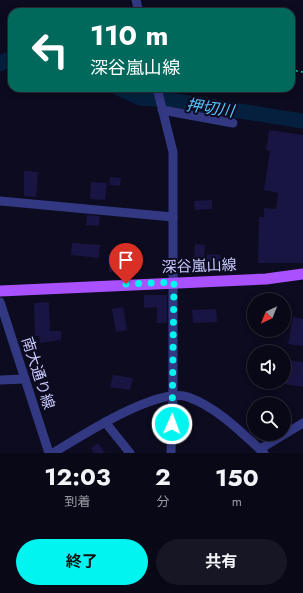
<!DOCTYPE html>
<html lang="ja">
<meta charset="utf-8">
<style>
:root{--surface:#090817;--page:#171624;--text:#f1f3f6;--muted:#999aa1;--line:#292936;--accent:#00f4f0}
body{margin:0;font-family:Jost,"Noto Sans JP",sans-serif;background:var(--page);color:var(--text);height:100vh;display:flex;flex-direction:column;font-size:15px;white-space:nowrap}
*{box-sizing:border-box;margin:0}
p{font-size:13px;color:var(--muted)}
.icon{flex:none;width:22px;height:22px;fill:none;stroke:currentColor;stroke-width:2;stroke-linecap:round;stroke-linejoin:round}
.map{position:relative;height:453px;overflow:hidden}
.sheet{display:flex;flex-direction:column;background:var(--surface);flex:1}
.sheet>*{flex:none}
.banner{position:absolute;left:8px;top:8px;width:287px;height:84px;border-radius:12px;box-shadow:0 2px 10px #0003,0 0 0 1px var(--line);background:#00695c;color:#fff;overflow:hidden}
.needle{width:26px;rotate:223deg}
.buttons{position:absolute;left:247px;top:293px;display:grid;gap:8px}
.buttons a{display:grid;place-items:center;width:44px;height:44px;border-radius:50%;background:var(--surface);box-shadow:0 2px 10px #0003,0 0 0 1px var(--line);font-size:20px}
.pin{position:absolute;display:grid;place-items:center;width:34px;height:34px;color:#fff;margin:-41px -17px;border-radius:50% 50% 50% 0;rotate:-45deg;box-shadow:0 0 4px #0007}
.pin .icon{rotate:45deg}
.me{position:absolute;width:44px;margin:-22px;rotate:2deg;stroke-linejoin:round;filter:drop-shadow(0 0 3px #0008)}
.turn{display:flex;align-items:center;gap:14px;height:84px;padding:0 16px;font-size:18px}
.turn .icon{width:52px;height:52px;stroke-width:2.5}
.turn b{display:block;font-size:28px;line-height:34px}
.eta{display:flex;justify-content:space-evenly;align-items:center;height:68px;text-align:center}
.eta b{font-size:24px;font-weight:700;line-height:28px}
.button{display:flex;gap:8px;margin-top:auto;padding:8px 16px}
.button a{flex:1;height:46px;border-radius:24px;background:var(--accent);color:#111;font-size:16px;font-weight:700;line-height:46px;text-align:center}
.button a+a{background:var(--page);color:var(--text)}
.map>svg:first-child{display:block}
</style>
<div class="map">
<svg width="303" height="453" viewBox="0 0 303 453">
<rect width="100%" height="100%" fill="#0c0b1f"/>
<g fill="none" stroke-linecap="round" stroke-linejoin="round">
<g stroke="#05203e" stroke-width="15">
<path d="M0 64 12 57"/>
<path d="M118 88 140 98 170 100 303 121"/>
</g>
</g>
<g fill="#191542">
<path d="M269 130 303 135V263H258L259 217H264V208L276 209 278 193 264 190 270 151 266 150Z"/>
<path d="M24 171 38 172 36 197 24 196Z"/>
<path d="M110 177 121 178 120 186 109 185Z"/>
<path d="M91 182 107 183 105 200 90 199Z"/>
<path d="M212 200V209L195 210 194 201Z"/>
<path d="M87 215 100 216 99 226 86 225Z"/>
<path d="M72 243 100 245 99 258 71 255Z"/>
<path d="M195 244 205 245 204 259 194 258Z"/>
<path d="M108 254H122L123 271 109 272Z"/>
<path d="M207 254 221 255 220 268 206 267Z"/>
<path d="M144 295H167V323H157V307L144 308Z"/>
<path d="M49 302 50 331H61V340L40 343 39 336H35L34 303Z"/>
<path d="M123 307 127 330 116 332 112 309Z"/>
<path d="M216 309 217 322 193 323 192 310Z"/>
<path d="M293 317 303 319V346L288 344Z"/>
<path d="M285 360 303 362V387L284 384Z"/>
<path d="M113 375 133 378 130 390 110 387Z"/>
<path d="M98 443 105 453H94L91 448Z"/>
</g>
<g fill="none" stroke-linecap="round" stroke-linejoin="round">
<path stroke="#24b89e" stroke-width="1.5" stroke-dasharray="2 3" stroke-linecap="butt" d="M291 70 303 72"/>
<g stroke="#323882" stroke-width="9">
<path d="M136 0 139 12"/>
<path d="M157 88 173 152V395L171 453"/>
<path d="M162 110 233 123"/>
<path d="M0 201 173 217"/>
<path d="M0 302 49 453"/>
<path d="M0 380 25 379"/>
<path d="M105 422 130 453"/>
<path d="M260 449 303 423"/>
<path d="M53 453C81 436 158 386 188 397 218 408 241 432 264 453"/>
</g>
<path stroke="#a950ff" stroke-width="11" d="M0 291 266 279 303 274"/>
</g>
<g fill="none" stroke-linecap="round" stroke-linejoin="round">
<path stroke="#00f4f0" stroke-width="7" stroke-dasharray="0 12.6" d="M126 284 174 282 172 424"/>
</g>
<g text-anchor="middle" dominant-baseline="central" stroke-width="4" stroke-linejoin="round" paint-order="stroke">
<g font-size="15" fill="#c9c9ff" stroke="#0c0b1f">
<text transform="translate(199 266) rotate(-2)">深谷嵐山線</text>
<text transform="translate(38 373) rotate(72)">南大通り線</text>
</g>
<g font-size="16" font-style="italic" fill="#57c5ff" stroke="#0c0b1f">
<text transform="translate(210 108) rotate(8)">押切川</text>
</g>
</g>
</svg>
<div class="buttons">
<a><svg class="needle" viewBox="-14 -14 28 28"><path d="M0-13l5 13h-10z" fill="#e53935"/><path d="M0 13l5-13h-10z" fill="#999aa1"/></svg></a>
<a><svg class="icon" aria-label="sound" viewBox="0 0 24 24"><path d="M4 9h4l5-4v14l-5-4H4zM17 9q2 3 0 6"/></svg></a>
<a><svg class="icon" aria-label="search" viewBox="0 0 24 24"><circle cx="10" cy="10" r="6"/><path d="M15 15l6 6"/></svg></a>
</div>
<div class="pin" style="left:126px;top:284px;background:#d93025"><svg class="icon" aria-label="arrive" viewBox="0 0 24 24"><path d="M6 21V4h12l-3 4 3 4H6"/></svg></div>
<svg class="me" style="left:172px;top:424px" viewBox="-20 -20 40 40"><circle r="17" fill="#00f4f0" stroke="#fff" stroke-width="3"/><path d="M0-11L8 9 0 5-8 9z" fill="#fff"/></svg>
<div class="banner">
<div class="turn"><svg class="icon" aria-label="left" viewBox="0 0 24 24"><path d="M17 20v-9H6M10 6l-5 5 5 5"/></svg><div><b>110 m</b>深谷嵐山線</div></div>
</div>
</div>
<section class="sheet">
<div class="eta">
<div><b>12:03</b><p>到着</p></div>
<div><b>2</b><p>分</p></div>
<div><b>150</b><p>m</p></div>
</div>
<div class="button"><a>終了</a><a>共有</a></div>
</section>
